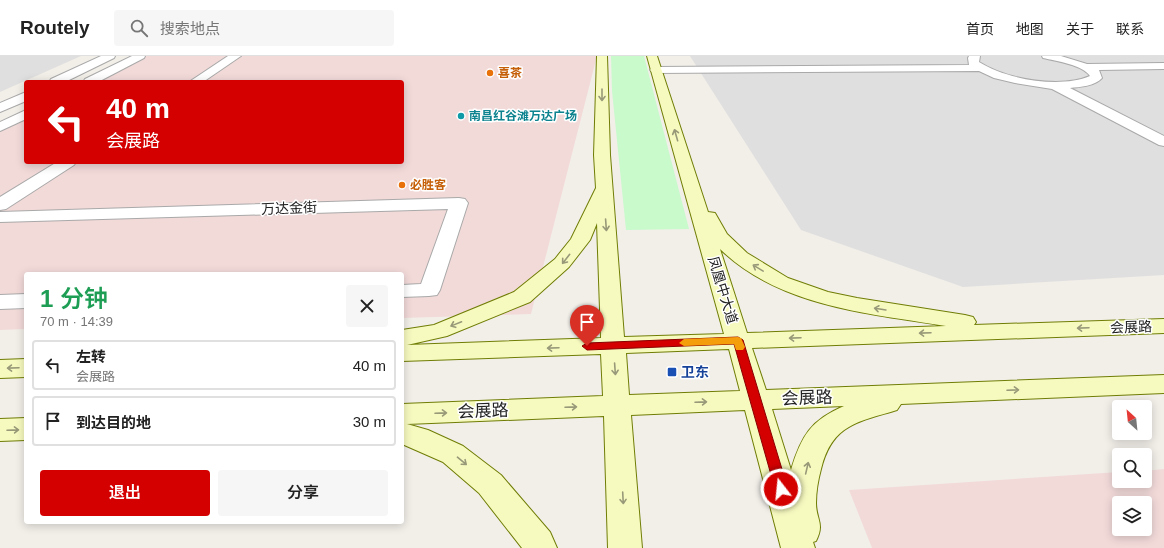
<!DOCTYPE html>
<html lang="zh">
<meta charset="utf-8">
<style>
:root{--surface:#fff;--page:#f6f6f6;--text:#222;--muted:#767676;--line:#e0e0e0;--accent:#d40000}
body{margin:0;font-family:Helvetica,"Noto Sans SC",sans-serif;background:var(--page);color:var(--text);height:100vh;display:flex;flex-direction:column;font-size:15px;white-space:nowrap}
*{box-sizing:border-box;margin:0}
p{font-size:13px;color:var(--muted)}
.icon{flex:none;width:22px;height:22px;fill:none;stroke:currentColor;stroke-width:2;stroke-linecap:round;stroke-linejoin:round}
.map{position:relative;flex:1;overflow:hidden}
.details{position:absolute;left:24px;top:216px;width:380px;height:252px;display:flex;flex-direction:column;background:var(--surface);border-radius:4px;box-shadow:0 2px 10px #0003}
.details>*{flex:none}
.banner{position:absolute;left:24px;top:24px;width:380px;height:84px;border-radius:4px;box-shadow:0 2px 10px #0003;background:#d40000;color:#fff;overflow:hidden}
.needle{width:26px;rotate:333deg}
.tools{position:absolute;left:1112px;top:344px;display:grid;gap:8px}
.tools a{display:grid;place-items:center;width:40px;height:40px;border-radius:4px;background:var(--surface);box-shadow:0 2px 10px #0003;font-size:20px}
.pin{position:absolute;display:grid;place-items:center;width:34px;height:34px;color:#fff;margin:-41px -17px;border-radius:50% 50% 50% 0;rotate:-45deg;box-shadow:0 0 4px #0007}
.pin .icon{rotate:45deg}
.me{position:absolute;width:44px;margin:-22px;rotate:344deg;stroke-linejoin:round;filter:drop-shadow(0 0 3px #0008)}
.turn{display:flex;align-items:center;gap:14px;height:84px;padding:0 16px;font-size:18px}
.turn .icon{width:52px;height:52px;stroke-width:2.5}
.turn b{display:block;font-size:28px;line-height:34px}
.round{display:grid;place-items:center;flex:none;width:42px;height:42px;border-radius:4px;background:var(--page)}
.head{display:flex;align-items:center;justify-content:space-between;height:68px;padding:0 16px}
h1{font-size:24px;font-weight:600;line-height:30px;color:#1e9e55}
.primary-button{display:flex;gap:8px;margin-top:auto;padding:8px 16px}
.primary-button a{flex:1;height:46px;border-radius:4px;background:var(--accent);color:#fff;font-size:16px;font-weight:600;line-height:46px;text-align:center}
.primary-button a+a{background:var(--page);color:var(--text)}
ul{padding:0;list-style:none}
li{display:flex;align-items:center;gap:12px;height:50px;margin:0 8px 6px;padding:0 8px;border:2px solid var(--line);border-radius:4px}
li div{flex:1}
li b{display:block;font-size:15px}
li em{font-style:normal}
header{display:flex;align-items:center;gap:24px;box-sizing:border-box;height:56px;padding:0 20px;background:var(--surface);border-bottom:1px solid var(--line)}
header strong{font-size:19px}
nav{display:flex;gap:22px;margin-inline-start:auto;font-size:14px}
.search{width:280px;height:36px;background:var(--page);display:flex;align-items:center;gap:10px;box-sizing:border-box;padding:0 14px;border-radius:4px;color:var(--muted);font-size:15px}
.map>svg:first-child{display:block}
</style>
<header>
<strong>Routely</strong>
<div class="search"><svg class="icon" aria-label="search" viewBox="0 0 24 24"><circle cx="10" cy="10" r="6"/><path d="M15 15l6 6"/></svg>搜索地点</div>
<nav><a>首页</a><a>地图</a><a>关于</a><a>联系</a></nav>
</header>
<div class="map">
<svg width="1164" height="492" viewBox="0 0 1164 492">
<rect width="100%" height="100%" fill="#f2efe9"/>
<g fill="#e0dfdf">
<path d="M0 0H81L0 36Z"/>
<path d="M690 0H1164V219L963 231 801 174Z"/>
</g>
<g fill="#f2dad9" fill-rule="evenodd">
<path d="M132 0H597L531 258 402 262V218H26V273L0 274V67L26 54V106H402V26H81Z"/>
<path d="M1164 413V492H872L849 434 1119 416V425H1145V415ZM1119 447H1145V473H1119Z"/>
</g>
<path fill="#c8facc" d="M611 0H644L689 173 626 174 612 35Z"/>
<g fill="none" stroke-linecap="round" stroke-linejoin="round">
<defs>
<g id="pedestrian">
<path d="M132 0H145L144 2 98 26H83L85 23Z"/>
<path d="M228 0H241L203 26H189Z"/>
<path d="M26 54V63L0 75V66Z"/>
<path d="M57 106H76L74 109 6 153 0 154V141Z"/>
<path d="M459 142 465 143 468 147 440 234 437 239 429 240 402 241V229L421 228 448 153 0 166V156Z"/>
<path d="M26 238V252L0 253V239Z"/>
</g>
<path id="minor" d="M969 0H980L979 6C1006 23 1059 33 1090 20 1083 9 1056 5 1043 2L1042 0H1061L1087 8 1164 7V13L1099 14 1102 22C1095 30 1080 31 1070 32L1164 80V90L1159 89 1052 33 1015 27 994 22 979 15 656 17 652 16 650 14 652 12 656 11 969 9 968 2Z"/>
<g id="tertiary">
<path d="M101 0H115L114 2 65 26H49L51 23Z"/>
<path d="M26 36V45L0 56V47Z"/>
</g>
<g id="secondary">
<path d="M597 0H607L610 99 624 281 724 278 647 0H657L708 156 715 157 727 178 747 197 788 222 828 236 857 242 965 259 973 261 976 266 974 269 1164 263V277L752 292 766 334 1164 319V337L901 348 897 354C858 366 832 368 821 413 818 424 816 436 816 447 816 464 825 467 816 485L813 486 815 492H781L745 354 631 359 642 492H608L604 360 407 368 428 374 463 390 501 419 550 476 557 492H522L479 437 443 406 402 388V348L603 340 601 298 402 305V274L434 269 514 236 555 203 571 183 596 132 594 99ZM597 167 601 282 407 289 447 280 530 246 569 211 590 184ZM720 193C780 251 868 257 946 270L747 277ZM729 293 740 335 629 339 626 297ZM844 350C811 364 801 380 791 414L772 353Z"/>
<path d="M26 303V321L0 322V304Z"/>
<path d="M26 362V384L0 385V363Z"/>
</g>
</defs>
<use href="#pedestrian" stroke="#a9a9a9" stroke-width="2"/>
<use href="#minor" stroke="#a9a9a9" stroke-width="2"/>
<use href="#tertiary" stroke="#a9a9a9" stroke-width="2"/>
<use href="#secondary" stroke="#707d05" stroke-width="2"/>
<use href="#pedestrian" fill="#fff" fill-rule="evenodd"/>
<use href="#minor" fill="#fff" fill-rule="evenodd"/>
<use href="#tertiary" fill="#fff" fill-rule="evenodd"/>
<use href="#secondary" fill="#f7fabf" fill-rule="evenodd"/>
</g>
<defs><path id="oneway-shaft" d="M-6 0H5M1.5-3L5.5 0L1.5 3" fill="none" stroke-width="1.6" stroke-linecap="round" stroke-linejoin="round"/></defs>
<g stroke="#979978">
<use href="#oneway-shaft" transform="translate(602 39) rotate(90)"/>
<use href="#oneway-shaft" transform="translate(676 79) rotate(-106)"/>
<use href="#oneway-shaft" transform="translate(606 169) rotate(86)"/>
<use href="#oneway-shaft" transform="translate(566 203) rotate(128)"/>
<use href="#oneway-shaft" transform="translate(758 212) rotate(-149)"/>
<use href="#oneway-shaft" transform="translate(880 253) rotate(-171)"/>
<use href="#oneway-shaft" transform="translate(456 268) rotate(158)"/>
<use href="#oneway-shaft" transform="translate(1083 272) rotate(178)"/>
<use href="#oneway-shaft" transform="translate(925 277) rotate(178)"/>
<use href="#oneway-shaft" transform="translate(795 282) rotate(178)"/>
<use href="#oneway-shaft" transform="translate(553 292) rotate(178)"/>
<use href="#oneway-shaft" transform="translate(13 312) rotate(178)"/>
<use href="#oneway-shaft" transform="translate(615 313) rotate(86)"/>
<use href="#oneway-shaft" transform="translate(1013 334) rotate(-2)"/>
<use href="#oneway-shaft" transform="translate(701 346) rotate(-2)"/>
<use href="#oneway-shaft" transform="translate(571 351) rotate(-2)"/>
<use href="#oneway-shaft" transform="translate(441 357) rotate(-2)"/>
<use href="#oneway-shaft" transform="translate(13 374) rotate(-2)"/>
<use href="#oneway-shaft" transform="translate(462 405) rotate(40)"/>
<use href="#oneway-shaft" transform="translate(807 412) rotate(-77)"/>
<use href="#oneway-shaft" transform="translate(623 442) rotate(87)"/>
</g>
<path fill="#d40000" stroke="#8a0000" d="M738 281 743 284 788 433 786 437 781 438 777 437 775 433 734 288 587 294 582 290 587 287Z"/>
<path fill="#f59e0b" d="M738 281 741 282 745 291 743 294H736L734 288 684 290 679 287 684 283Z"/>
<g fill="#e8710a" stroke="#fff" stroke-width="1.5">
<circle cx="490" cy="17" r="4"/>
<circle cx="402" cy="129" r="4"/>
</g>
<circle fill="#0f9aa8" stroke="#fff" stroke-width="1.5" cx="461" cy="60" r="4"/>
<rect fill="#1a4fb4" stroke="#fff" stroke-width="1.5" x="667" y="311" width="10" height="10" rx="2"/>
<g text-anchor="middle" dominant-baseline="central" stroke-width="3" stroke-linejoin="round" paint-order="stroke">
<g font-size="12" font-weight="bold" fill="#c56008" stroke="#fff" text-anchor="start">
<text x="498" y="17">喜茶</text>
<text x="410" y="129">必胜客</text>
</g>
<g font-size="12" font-weight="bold" fill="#0d838f" stroke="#fff" text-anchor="start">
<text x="469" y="60">南昌红谷滩万达广场</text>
</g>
<g font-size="14" fill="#222" stroke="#fff">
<text transform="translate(289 152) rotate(-2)">万达金街</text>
<text transform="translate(723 234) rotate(73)">凤凰中大道</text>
<text transform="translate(1131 271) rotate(-2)">会展路</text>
</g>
<g font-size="14" font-weight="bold" fill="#164399" stroke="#fff" text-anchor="start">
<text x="681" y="316">卫东</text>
</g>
<g font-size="17" fill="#222" stroke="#fff">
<text transform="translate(807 342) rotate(-2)">会展路</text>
<text transform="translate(483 355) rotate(-2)">会展路</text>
</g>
</g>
</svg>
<div class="tools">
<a><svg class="needle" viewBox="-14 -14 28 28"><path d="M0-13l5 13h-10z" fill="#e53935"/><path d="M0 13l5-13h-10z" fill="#767676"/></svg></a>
<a><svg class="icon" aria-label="search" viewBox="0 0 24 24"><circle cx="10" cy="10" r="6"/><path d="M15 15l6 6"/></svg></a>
<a><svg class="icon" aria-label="layers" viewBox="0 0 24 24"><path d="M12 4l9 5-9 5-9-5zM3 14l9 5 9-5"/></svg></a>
</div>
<div class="pin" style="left:587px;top:290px;background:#d93025"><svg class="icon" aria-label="arrive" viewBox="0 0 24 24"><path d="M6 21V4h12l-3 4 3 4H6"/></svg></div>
<svg class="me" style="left:781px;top:433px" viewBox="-20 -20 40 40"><circle r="17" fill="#d40000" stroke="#fff" stroke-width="3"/><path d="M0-11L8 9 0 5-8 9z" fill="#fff"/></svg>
<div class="banner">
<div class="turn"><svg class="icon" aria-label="left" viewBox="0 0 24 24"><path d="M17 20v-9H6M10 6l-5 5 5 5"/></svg><div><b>40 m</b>会展路</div></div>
</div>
<section class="details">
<div class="head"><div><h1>1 分钟</h1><p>70 m · 14:39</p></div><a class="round"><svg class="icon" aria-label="close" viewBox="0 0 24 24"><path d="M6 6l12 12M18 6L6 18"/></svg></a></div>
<ul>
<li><svg class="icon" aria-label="left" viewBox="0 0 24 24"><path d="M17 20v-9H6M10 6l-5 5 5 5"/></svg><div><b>左转</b><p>会展路</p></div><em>40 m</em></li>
<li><svg class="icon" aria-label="arrive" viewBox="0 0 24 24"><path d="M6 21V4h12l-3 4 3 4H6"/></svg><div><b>到达目的地</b></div><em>30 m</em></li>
</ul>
<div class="primary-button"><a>退出</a><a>分享</a></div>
</section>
</div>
